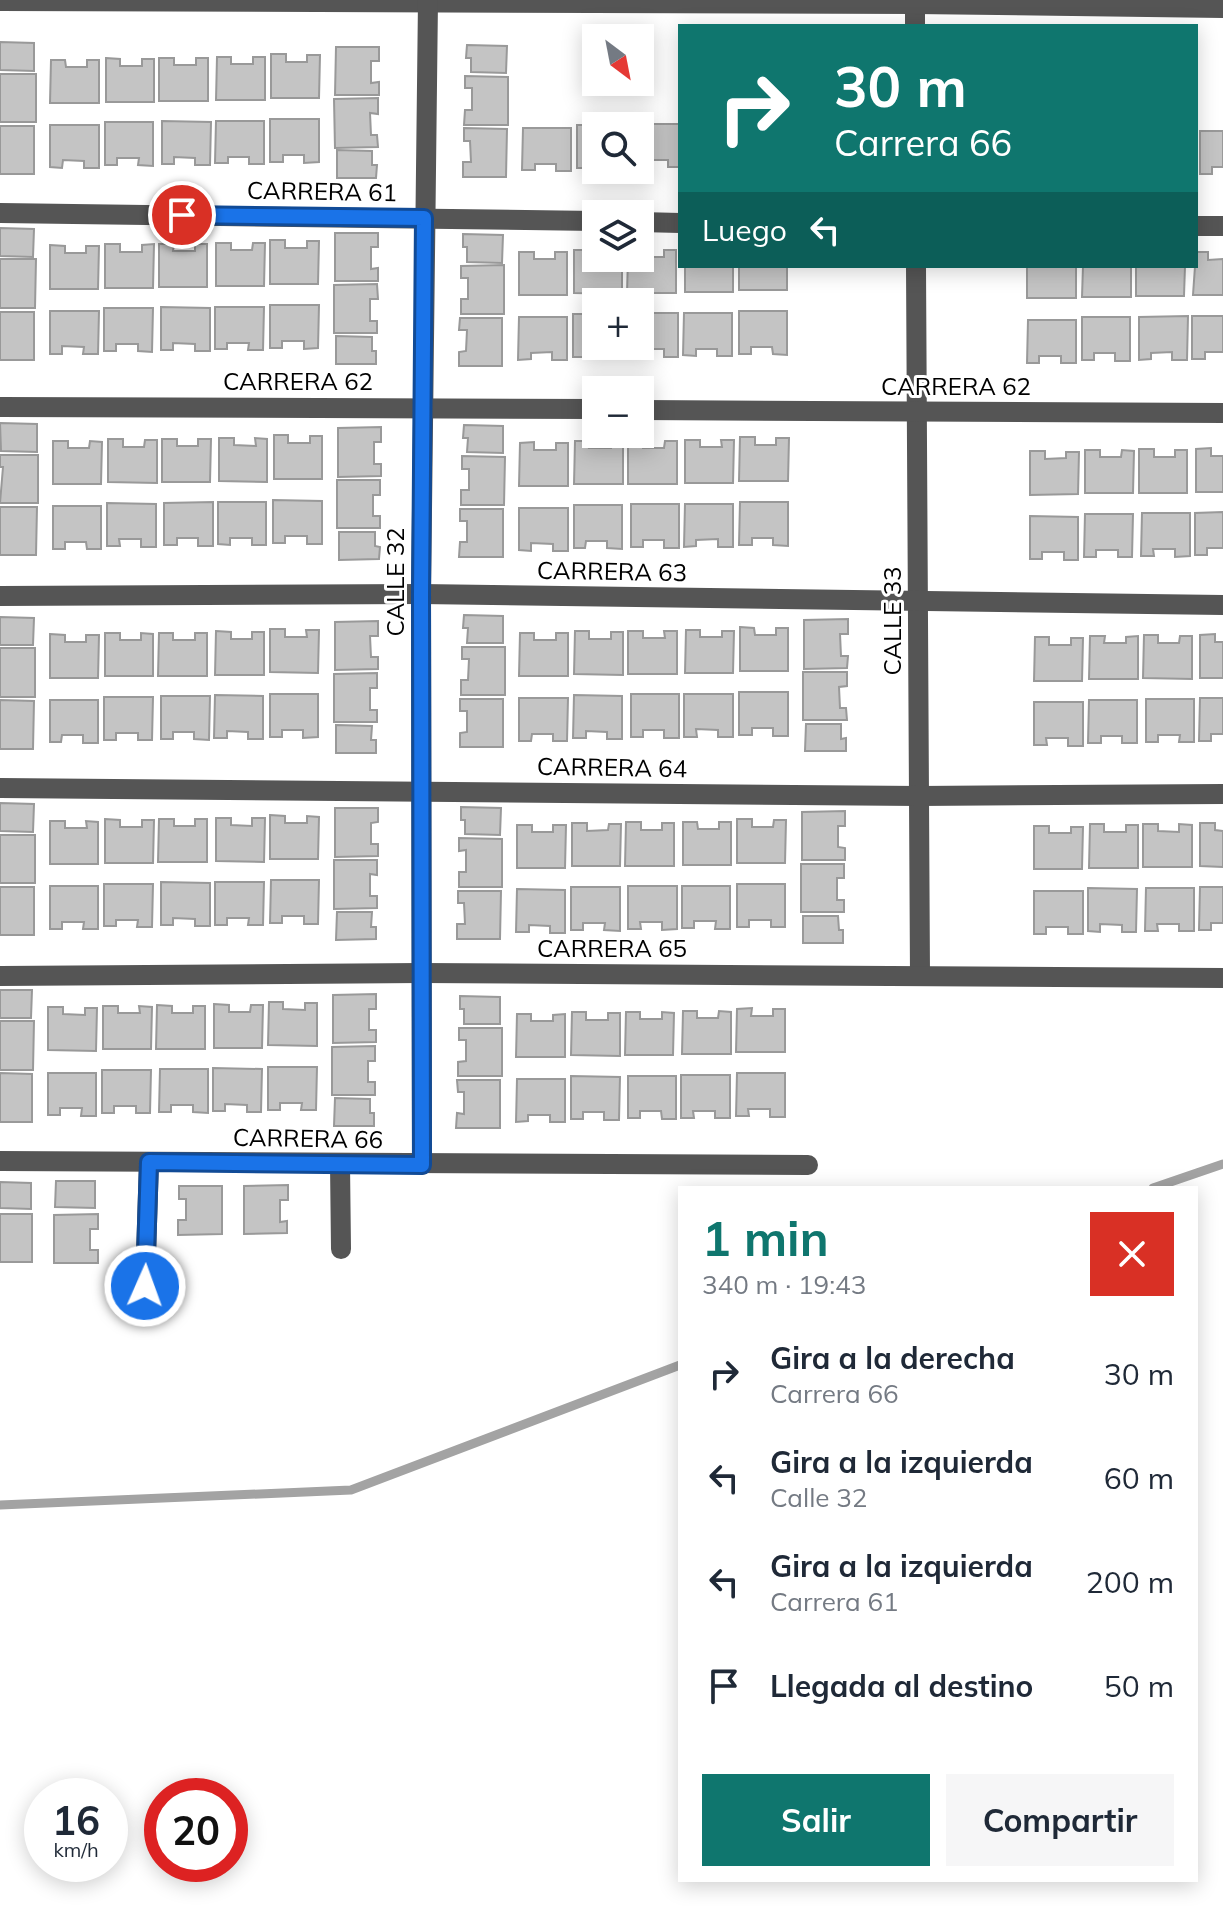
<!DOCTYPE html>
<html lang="es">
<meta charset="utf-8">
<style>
:root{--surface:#fff;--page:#f6f6f7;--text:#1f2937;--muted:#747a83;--accent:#0f766e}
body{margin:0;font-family:Mulish,sans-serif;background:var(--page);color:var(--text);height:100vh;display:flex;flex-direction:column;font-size:30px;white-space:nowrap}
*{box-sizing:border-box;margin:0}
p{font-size:26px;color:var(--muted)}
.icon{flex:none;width:44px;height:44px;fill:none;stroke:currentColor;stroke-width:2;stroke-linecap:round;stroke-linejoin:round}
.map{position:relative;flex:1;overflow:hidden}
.panel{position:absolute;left:678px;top:1186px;width:520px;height:696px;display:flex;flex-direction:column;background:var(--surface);border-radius:0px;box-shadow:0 4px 20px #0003}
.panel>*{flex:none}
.banner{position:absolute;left:678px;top:24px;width:520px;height:244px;border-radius:0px;box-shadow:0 4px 20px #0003;background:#0f766e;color:#fff;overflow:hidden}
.needle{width:52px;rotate:148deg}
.buttons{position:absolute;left:582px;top:24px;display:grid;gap:16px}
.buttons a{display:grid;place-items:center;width:72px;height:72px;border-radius:0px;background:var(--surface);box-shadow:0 4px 20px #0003;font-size:40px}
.speed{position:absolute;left:24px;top:1778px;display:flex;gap:16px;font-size:40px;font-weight:700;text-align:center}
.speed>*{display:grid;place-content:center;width:104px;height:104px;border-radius:50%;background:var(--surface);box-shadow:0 4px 20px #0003;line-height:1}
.speed small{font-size:20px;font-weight:400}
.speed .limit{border:12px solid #d22;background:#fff;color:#111}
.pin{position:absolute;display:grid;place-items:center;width:68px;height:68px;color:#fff;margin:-34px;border:4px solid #fff;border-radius:50%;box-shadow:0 2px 8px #0007}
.me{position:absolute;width:88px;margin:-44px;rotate:2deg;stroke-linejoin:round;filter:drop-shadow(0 0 6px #0008)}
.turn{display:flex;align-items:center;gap:28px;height:168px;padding:0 24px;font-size:36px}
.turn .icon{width:104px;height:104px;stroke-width:2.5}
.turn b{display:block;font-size:56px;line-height:68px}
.then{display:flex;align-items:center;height:76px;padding:0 24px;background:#0003;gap:16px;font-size:30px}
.round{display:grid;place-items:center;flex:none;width:84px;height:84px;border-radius:0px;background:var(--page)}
.headline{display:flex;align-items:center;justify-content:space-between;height:136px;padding:0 24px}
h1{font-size:48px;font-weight:700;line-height:60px;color:var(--accent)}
.primary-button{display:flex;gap:16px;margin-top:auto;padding:16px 24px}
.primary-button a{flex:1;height:92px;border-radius:0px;background:var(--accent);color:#fff;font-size:32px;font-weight:700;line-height:92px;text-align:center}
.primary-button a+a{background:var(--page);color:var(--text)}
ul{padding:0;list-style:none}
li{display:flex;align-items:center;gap:24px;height:104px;padding:0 24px}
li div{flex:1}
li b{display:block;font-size:30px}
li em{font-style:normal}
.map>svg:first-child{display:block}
</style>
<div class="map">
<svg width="1223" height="1906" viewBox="0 0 1223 1906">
<rect width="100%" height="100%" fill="#fff"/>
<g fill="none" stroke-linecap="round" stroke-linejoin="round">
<g stroke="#a3a3a3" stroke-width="9">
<path d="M1153 1188 1223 1164"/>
<path d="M0 1505 351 1490 680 1365"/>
</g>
</g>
<g fill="#c4c4c4" stroke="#999" stroke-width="2">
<path d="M0 42 34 43V71L0 70Z"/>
<path d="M467 45 507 46 506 73 471 72V58H466Z"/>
<path d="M336 47H379V61H371V83L379 82V95H335Z"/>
<path d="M271 54H286V62H307V55H320L319 98H271Z"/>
<path d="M217 57H231V64H253V57H265V100H216Z"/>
<path d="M106 58 120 59V66H142V59H154V102H106Z"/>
<path d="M159 58H174V65H196V58H208V101H159Z"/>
<path d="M51 60H65L66 67H87V60H99V103H50Z"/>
<rect x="0" y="74" width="36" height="48"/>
<path d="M465 76 508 77V125H464L465 110H472V88H465Z"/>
<path d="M378 98V114L370 113 371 135H377L378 147 335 148 334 99Z"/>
<path d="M270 119H319V162L304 163V155H283V162H270Z"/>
<path d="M162 121 211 122 210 165H195V158L174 157V164H162Z"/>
<path d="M216 121H264V164H249V157H228V163H215Z"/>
<path d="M105 122H153V166L138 165 139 158H117V165H105Z"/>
<path d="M634 124H680V167H668V160H647L646 167H640V126Z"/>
<path d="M50 125H99V168H84V161L63 160 62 168 50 167Z"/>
<path d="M577 125H626L596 126V161H589V168H577Z"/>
<rect x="0" y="126" width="34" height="48"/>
<path d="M464 128 507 129 506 177H463V162H471L470 141H464Z"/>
<path d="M523 128H571V171H556V164H535V170H522Z"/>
<path d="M1200 131H1223V167H1212V174H1200Z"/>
<path d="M337 150 372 151V165H377L376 178H337Z"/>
<path d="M0 228 34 229 33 257 0 256Z"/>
<path d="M335 233H378V247H371V269L378 268V281H335Z"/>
<path d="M463 234 503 235 502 263 467 262V247H463Z"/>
<path d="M270 240H285V248H307V241H319L318 284H270Z"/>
<path d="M216 243H231V250H252L253 243H265L264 286H216Z"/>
<path d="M105 244H120V252H142V245L154 244 153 288H105Z"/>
<path d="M159 244H174L173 251H195V244H207V287H159Z"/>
<path d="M50 245 65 246V253H86V246H99L98 289H50Z"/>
<path d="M574 250H589V258H622V294L574 293Z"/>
<path d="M640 250H642V257H664V250H676V293H627L628 258H640Z"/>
<path d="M519 252H534V259H555V252H567V295H519Z"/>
<path d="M1196 252H1208V260L1223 259V295H1193Z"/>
<path d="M0 259H36L35 308H0Z"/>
<path d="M504 265V314H461V299H468V278H461V266Z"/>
<rect x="685" y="266" width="48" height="26"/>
<rect x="739" y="266" width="48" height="24"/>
<rect x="1027" y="266" width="49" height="32"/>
<path d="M1083 266H1131V297H1082Z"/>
<path d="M1136 266H1185L1184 296H1136Z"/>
<path d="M377 284 378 299H370V321H377V333H334V285Z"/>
<path d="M270 305H319L318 348 304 349V341H282V348H270Z"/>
<path d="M161 307 210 308V351H195V344L173 343V350H161Z"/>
<path d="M215 307H264L263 350H248L249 343H227V349H215Z"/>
<path d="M104 308H153L152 352 138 351V344H116V351H104Z"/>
<path d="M50 311H99L98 354H83L84 347 62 346V354H50Z"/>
<path d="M739 311H787V355L773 354 772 347H751V354H739Z"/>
<rect x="0" y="312" width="34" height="48"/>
<path d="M640 313H678V357H664V349H642V356H630V346H640Z"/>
<path d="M684 313H732V356H717V349H696V356L683 355Z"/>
<path d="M573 314H596V346H621V357L607 358V350H585V357H573Z"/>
<path d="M1188 316 1187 360H1172V352L1151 353V359L1139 360V317Z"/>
<path d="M1192 316H1223V352H1205V359H1192Z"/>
<path d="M519 317H567V360H552V352L531 353V359L518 360Z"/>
<path d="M1082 317H1130V361H1115V353H1094V360H1082Z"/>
<path d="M460 318H502V366H459V352L466 351 467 330H459Z"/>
<path d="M1028 320H1076V363H1061V356H1039V363H1027Z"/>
<path d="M336 336 372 337V351H376V364H336Z"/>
<path d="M0 423 37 424V452L1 451Z"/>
<path d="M464 425 503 426V453L467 452 468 438H463Z"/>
<path d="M381 427V442H374V464H381V476L338 477V428Z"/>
<path d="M274 435H288V443H310V436H322V479H274Z"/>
<path d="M740 437H755V445H776V438H789L788 481H739Z"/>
<path d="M219 438H234V445L256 446 255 438 267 439V482L219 481Z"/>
<path d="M108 439H123V447H144L145 440H157V483L108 482Z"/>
<path d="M162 439H177V446H198V439H211L210 482H162Z"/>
<path d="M628 440 643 441V448H664L665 441H677V484H628Z"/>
<path d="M685 440H700V447H722L721 440H734L733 483H685Z"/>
<path d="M53 441H68V448H89L90 441 102 442 101 484H53Z"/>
<path d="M575 441H590L589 448H611V442H623V484H574Z"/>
<path d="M534 442V450H556V443H568V486H519L520 443Z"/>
<path d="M1211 448V456H1223V492H1196V449Z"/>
<path d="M1139 449H1154V457H1175V450H1187V493H1139Z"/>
<path d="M1085 450H1100V457H1121L1122 450 1134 451 1133 493H1085Z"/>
<path d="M1030 451H1045V459L1066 458V452H1079L1078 494 1030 495Z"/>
<path d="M0 455H38V503H0L3 467H0Z"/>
<path d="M462 456 505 457 504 505H461V490H469V469H462Z"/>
<path d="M337 480H380V495H373V516H380V528H337Z"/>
<path d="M273 500 322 501V544H307V536H285V543H273Z"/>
<path d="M213 502V546H198V538H177V545H164V503Z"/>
<path d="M218 502H266V545H252V538H230V545L218 544Z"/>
<path d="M740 502H788V546L773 545V538H752V545H739Z"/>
<path d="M107 503 156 504V547H141V539H119L120 546H107Z"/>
<path d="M631 504H679V548H664V540H643V547H631Z"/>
<path d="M685 504H733V547H718V539L696 540V546L684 547Z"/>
<path d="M574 505H622V549L607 548V541H586L585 548H574Z"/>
<path d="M53 506H101V549H87L86 542H65V549H53Z"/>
<path d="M0 507H37L36 555H0Z"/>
<path d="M519 508H568V551H553V544L531 543V551L519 550Z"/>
<path d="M460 509H503V557H459L460 542H467V521H460Z"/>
<path d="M1223 512V548H1207V555H1195V513Z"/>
<path d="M1142 513H1190V556L1175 557V549H1153L1154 556H1141Z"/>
<path d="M1085 514H1133L1132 557H1118V550H1096V557H1084Z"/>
<path d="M1030 516 1078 517V560H1064V552H1042V559H1030Z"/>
<path d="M339 532H375V546L380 547 379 559 339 560Z"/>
<path d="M464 615 503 616V643H467L468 628H463Z"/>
<path d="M0 617 34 618 33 645H0Z"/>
<path d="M848 619V634H840L841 656H848L847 668 804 669V620Z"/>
<path d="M378 621V636H370L371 657H378V669L335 670V622Z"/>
<path d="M740 627 754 628 755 635H776V628H788V671H740Z"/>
<path d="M270 629H285V637H307L306 630H319L318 673 270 672Z"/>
<path d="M686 630H700V637H722V631H734L733 673H685Z"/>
<path d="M216 631 231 632V639H252V632H264V675H215Z"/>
<path d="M575 631H589V639H611V632H623V675L574 674Z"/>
<path d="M628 631H643V638H665L664 631H677V674H628Z"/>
<path d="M105 633H120V640H141V633L153 634V676H105Z"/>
<path d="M159 633H173V640H195V633H207V676H158Z"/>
<path d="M520 633H534V640H556V633H568V676H519Z"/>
<path d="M50 634 65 635V642H86V635H99L98 678H50Z"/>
<path d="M1215 634V642H1223V678H1200V635Z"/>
<path d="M1144 635H1158V643H1179L1180 636H1192V679L1143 678Z"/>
<path d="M1090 636H1105L1104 643H1126V637L1138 636V679H1089Z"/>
<path d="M1035 637H1049V645H1071V638H1083L1082 681H1034Z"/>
<path d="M462 647H505V695H461V680H468L469 659H462Z"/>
<rect x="0" y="648" width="35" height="49"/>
<path d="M803 672H847V686L839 687 840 708H846L847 720H803Z"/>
<path d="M377 673V688H370V710H377V722H334V674Z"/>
<path d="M739 692H788V736H773V728H752V735H739Z"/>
<path d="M270 694H318V737L303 738V730H282V737H270Z"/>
<path d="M631 694H679V738H664V730H643V737H631Z"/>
<path d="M684 694H733V737H718V730L696 729 697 737H684Z"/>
<path d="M215 695 263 696V739H248V732L227 731V738H214Z"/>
<path d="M574 695 622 696V739H607V732L586 731V738H573Z"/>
<path d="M161 696H210L209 740 194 739V732H173V739H161Z"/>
<path d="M104 697H153L152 740H138V733H116V740H104Z"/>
<path d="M519 698H568L567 741H553V734H532L531 741H519Z"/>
<path d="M1200 698H1223V734H1211V741H1199Z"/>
<path d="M460 699H503V747H460V733L467 732V711H460Z"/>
<path d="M1146 699H1194V742H1179L1180 735H1158V742H1146Z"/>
<path d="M0 700 34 701 33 749H0Z"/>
<path d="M50 700H98V743H83V735H62L61 742H50Z"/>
<path d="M1089 700H1137V743H1122V736H1101V743H1088Z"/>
<path d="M1034 702H1083V746H1068V738H1046L1047 745H1034Z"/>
<path d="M806 724H841V739L846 738V751H805Z"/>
<path d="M336 725 372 726 371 740H376V753H336Z"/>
<path d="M0 803 34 804 33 832 0 831Z"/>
<path d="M461 807 501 808 500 835 465 834V820H461Z"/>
<path d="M335 808H378V822L371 823V844H378V856L335 857Z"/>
<path d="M845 811V826H838V847L845 848V860H802V812Z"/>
<path d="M270 815 285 816V823H307V816L319 817 318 859H270Z"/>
<path d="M216 818H231V825L252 826V818H265L264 862 216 861Z"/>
<path d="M105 819 120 820V827H142V820H154L153 863H105Z"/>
<path d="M159 819H174V826H195V819H207V862H158Z"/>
<path d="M737 819H752V827H773L774 820H786L785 863H737Z"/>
<path d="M50 821H65V828H87L86 821 98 822V864H50Z"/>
<path d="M626 822H641V830H662V823H674V866H625Z"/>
<path d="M683 822H697L698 829H719V822H731V865H683Z"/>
<path d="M572 823H587V831L608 830 609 824H621L620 866H572Z"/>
<path d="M1200 823H1215V830L1223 831V867L1200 866Z"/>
<path d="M1090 824H1104V832H1126V825H1138V868H1089Z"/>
<path d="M1143 824H1158V831L1179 832V824L1192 825V867H1143Z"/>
<path d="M517 825H532V832H553V825H566L565 868H517Z"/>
<path d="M1034 826H1049V833H1071V827H1083L1082 869H1034Z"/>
<rect x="0" y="835" width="35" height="48"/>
<path d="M459 838 502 839V887H459V872H466V850L459 851Z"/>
<path d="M334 860H377V875L370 874V896H377V908L334 909Z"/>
<path d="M801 864H844V878H837V900H844V912H801Z"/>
<path d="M271 880H319L318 924H304V916H282V923H270Z"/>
<path d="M161 882 210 883V926H195V919L173 918V925H161Z"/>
<path d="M215 882H264L263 925H248L249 918H227V925H215Z"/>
<path d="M104 884H153L152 927H137L138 920H116V926H104Z"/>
<path d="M737 884H785V927H771V920H749V927H737Z"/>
<path d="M50 886H98V929H83L84 922H62V929H50Z"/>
<path d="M628 886H677V929L662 930V922H640L641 929H628Z"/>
<path d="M682 886H730V929H715L716 921H694V928H682Z"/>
<rect x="0" y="887" width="34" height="48"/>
<path d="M571 887H620V931L604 930 605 923H583V930H571Z"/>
<path d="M1200 887H1223V923H1211V930H1199Z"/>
<path d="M1088 888 1137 889 1136 932H1122V925L1100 924V932L1088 931Z"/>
<path d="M1146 888H1194V931H1179V924H1157L1158 931H1145Z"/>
<path d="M517 889 565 890V933H550V926L529 925V932H516Z"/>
<path d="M458 891H501L500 939H457V924H465L464 903H458Z"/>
<path d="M1034 891H1083V934H1068V927H1046V934H1034Z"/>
<path d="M337 912H372L371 927H376V939L336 940Z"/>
<path d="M803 916H838L839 930H843V943H803Z"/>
<path d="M0 990H32L31 1018H0Z"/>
<path d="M376 994V1009H369V1030H376V1042L333 1043V995Z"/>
<path d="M460 996 500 997V1024H464V1009H460Z"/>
<path d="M269 1002H283V1009L305 1010V1003H317V1046L268 1045Z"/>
<path d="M214 1004 229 1005V1012H250L251 1005H263L262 1048H214Z"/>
<path d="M157 1005 172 1006V1013H193V1006H205V1049H156Z"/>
<path d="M103 1006H118V1013H140L139 1006 152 1007 151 1049H103Z"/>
<path d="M48 1007H63V1014L85 1015V1008H97L96 1051 48 1050Z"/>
<path d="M752 1008 751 1016H773V1009H785V1052H736L737 1009Z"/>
<path d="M683 1011H697V1018H718L719 1011 731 1012V1054H682Z"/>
<path d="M572 1012H586V1020H608V1013H620V1056L571 1055Z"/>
<path d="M626 1012H640V1019H662V1012L674 1013 673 1055H625Z"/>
<path d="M517 1014H531V1021H553V1015L565 1014V1057H516Z"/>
<path d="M0 1021H34L33 1070H0Z"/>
<path d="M459 1028H502V1076H458V1062L466 1061V1040H459Z"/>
<path d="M375 1046V1061H368V1082H375V1095H332V1047Z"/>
<path d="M268 1067H317L316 1110H301L302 1103H280V1110H268Z"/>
<path d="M213 1068 262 1069 261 1112H247V1105L225 1104V1111H213Z"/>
<path d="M160 1069H208V1113L193 1112V1105H171V1112H159Z"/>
<path d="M102 1070H151L150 1113H136V1106H114V1113H102Z"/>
<path d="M0 1073 32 1074V1122H0Z"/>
<path d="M48 1073H96V1116H81L82 1108H60V1115H48Z"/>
<path d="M737 1073H785V1117H770V1109H748L749 1116H736Z"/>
<path d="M681 1075H730V1118H715V1111H693L694 1118H681Z"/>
<path d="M571 1076 620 1077 619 1120H604V1112H583V1119H571Z"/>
<path d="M628 1076H676V1119H662L661 1111H640V1118H628Z"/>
<path d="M517 1079H565V1122H550V1115H528V1121L516 1122Z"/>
<path d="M457 1080H500V1128H456L457 1113 464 1114V1092H458Z"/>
<path d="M335 1098 370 1099V1113H374V1126H334Z"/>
<path d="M56 1181H95V1208L55 1207Z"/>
<path d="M0 1182 31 1183V1209L0 1208Z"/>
<path d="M288 1185V1200H280V1222L287 1221V1233L244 1234V1186Z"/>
<path d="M179 1186H222V1234L178 1235V1220H186V1199H179Z"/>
<rect x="0" y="1214" width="32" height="48"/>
<path d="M98 1214V1229H90V1250H98V1263H54V1215Z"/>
</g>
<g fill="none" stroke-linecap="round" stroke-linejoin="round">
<g stroke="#555" stroke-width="20">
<path d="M915 0V26"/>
<path d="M0 1 915 4 1223 8"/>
<path d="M0 213 596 221"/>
<path d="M640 222 680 223"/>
<path d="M1196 226H1223"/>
<path d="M916 266 920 976"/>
<path d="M0 407 596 409"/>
<path d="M640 410 1223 413"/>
<path d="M0 596 421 594 1223 605"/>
<path d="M0 788 919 796 1223 794"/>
<path d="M0 976 421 973 1223 978"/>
<path d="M0 1161 808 1165"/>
<path d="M340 1164 341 1249"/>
<path d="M422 1165 421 594 428 0"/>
<path d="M145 1286 149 1162"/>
</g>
</g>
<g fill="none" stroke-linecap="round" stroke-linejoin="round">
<defs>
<path id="route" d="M145 1286 149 1162 422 1165 421 594 424 218 182 215"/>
</defs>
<use href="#route" stroke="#114b97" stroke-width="20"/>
<use href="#route" stroke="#1a73e8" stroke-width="14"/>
</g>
<g text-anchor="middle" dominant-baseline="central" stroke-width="6" stroke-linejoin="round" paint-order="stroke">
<g font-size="24" fill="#000" stroke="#fff">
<text transform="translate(322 191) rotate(1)">CARRERA 61</text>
<text x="298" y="381">CARRERA 62</text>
<text x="956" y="386">CARRERA 62</text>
<text transform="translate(612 571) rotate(1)">CARRERA 63</text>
<text transform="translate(395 582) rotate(-90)">CALLE 32</text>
<text transform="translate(892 621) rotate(-90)">CALLE 33</text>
<text transform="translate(612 767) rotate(1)">CARRERA 64</text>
<text x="612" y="948">CARRERA 65</text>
<text transform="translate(308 1138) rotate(1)">CARRERA 66</text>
</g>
</g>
</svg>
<div class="buttons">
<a><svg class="needle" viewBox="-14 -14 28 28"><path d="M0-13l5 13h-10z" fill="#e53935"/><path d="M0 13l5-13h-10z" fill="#747a83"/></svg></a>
<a><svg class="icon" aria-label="search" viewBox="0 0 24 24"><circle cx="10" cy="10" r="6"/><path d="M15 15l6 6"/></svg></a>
<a><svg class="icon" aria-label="layers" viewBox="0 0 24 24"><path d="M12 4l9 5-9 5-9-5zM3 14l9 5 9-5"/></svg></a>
<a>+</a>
<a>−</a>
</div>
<div class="speed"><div>16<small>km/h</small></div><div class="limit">20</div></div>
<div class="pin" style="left:182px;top:215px;background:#d93025"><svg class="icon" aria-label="arrive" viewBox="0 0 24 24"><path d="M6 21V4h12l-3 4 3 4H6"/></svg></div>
<svg class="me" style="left:145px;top:1286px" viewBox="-20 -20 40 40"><circle r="17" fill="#1a73e8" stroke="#fff" stroke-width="3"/><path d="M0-11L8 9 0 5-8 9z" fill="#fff"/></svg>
<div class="banner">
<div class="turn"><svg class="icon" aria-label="right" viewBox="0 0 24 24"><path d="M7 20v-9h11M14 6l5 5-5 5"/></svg><div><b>30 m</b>Carrera 66</div></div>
<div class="then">Luego<svg class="icon" aria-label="left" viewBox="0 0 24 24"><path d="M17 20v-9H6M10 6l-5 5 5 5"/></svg></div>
</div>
<section class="panel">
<div class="headline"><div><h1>1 min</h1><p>340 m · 19:43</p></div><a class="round" style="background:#d93025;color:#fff"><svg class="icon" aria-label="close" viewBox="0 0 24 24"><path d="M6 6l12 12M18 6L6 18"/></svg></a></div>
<ul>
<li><svg class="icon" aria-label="right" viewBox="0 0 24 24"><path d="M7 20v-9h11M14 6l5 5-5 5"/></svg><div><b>Gira a la derecha</b><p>Carrera 66</p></div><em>30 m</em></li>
<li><svg class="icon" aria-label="left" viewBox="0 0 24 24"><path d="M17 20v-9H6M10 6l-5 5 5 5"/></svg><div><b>Gira a la izquierda</b><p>Calle 32</p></div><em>60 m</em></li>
<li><svg class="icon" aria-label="left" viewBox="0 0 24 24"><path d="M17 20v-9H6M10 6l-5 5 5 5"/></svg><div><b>Gira a la izquierda</b><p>Carrera 61</p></div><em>200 m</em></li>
<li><svg class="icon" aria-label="arrive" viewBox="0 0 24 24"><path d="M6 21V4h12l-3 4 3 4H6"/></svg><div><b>Llegada al destino</b></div><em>50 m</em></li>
</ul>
<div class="primary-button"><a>Salir</a><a>Compartir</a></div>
</section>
</div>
